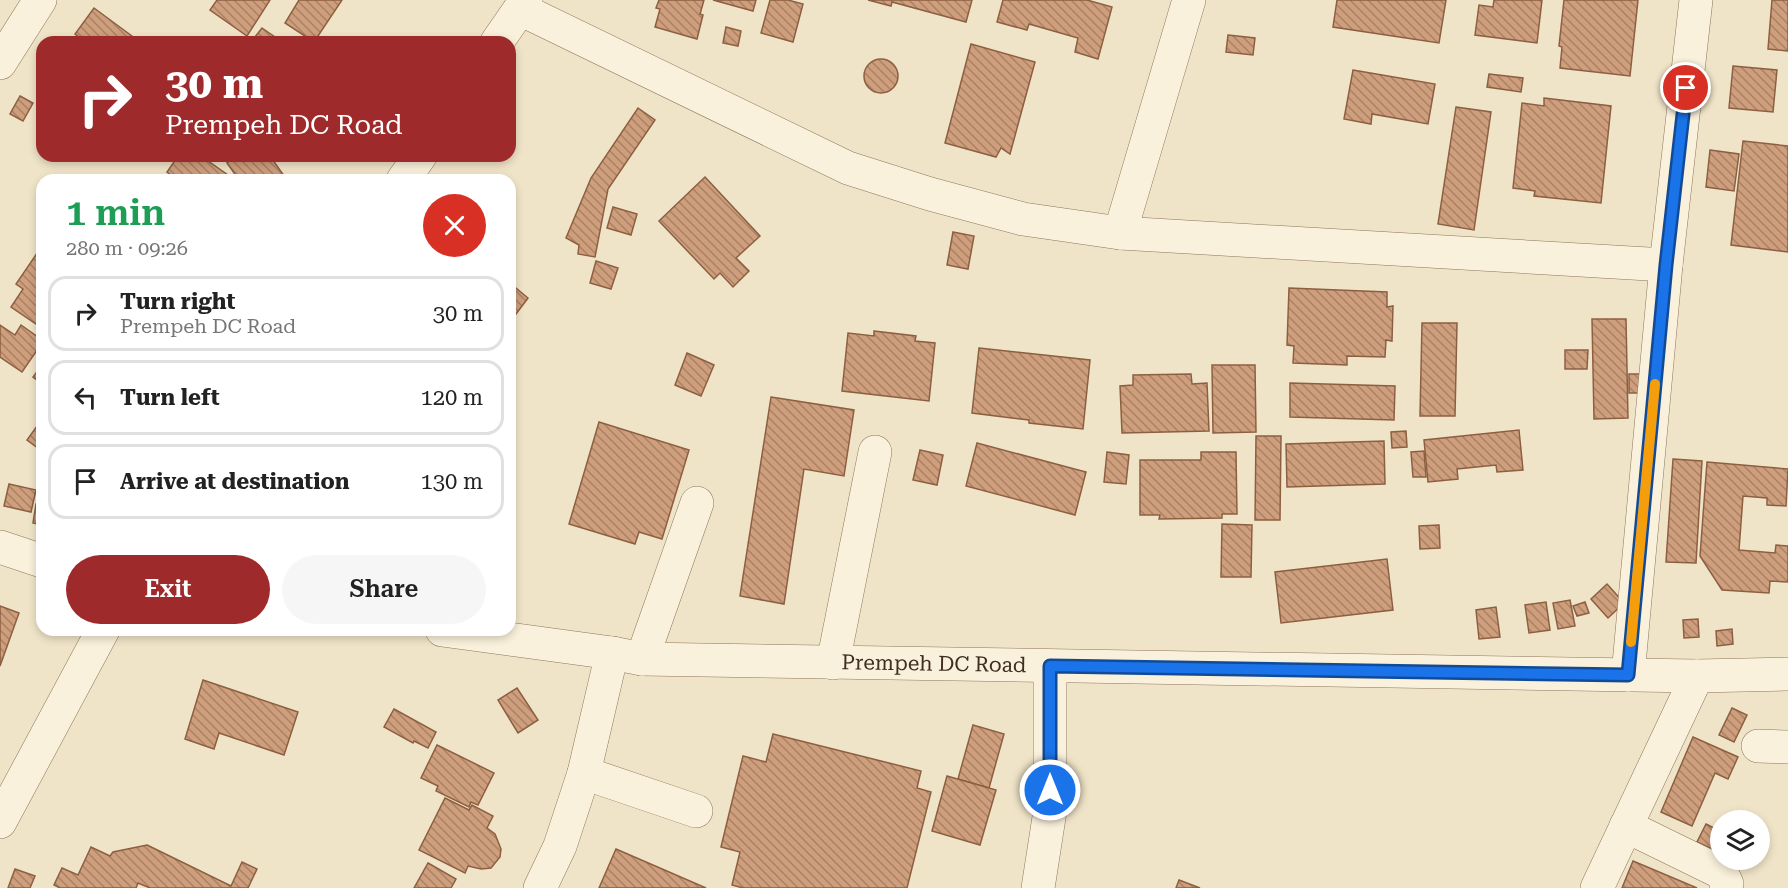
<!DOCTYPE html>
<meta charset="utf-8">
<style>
:root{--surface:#fff;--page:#f6f6f6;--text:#222;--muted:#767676;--line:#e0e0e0;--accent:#9e2a2b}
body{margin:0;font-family:"Roboto Serif",serif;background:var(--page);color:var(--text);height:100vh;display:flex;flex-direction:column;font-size:22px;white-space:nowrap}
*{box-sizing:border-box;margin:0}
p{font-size:20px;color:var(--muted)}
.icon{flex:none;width:33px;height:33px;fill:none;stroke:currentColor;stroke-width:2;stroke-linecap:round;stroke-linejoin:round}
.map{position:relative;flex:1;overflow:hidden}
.sheet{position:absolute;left:36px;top:174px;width:480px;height:462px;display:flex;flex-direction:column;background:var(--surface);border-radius:18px;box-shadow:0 3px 9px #0003}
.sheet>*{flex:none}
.banner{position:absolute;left:36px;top:36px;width:480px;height:126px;border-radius:18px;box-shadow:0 3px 9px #0003;background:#9e2a2b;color:#fff;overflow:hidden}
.controls{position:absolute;left:1710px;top:810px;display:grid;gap:12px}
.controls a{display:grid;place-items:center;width:60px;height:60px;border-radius:50%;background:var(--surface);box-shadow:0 3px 9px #0003;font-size:30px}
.pin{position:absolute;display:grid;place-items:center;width:51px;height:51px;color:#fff;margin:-26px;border:3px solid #fff;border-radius:50%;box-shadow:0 2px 6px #0007}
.me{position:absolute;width:66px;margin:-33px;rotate:0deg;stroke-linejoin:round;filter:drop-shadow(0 0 4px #0008)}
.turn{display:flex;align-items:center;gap:21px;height:126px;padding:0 30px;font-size:27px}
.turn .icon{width:78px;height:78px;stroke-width:2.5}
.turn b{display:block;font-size:42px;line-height:51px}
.round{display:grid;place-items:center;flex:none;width:63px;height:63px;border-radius:32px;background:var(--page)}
.headline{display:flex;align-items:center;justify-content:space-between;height:102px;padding:0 30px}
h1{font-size:36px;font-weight:600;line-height:45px;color:#1e9e55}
.cta{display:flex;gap:12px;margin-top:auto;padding:12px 30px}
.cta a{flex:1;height:69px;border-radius:36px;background:var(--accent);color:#fff;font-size:24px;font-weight:600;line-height:69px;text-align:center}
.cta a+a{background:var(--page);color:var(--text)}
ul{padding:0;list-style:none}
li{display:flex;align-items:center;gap:18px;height:75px;margin:0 12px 9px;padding:0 18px;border:3px solid var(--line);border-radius:18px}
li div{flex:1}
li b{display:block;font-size:22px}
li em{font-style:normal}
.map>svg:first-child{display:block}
</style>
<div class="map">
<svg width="1788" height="888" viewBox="0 0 1788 888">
<defs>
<pattern id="building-back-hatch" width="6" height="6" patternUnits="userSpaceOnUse" patternTransform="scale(1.5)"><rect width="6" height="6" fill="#cf9f7d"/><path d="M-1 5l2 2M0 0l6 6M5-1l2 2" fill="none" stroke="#a98266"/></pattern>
</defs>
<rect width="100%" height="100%" fill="#f0e4c8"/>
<g fill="url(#building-back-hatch)" stroke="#8d5f41" stroke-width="1.5">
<path d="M217 0H270L247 36 210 10Z"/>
<path d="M299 0H342L314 42 285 23Z"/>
<path d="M659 0H704L700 14 703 15 697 39 655 27 660 9 656 8Z"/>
<path d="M713 0H756L753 11Z"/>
<path d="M770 0H788L803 4 793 42 761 33Z"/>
<path d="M868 0H972L966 22 892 2 891 6Z"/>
<path d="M1003 0H1087L1112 7 1098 59 1075 52 1078 38 1029 24 1027 30 997 22Z"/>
<path d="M1337 0H1446L1439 43 1333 27Z"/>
<path d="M1494 0H1542L1537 43 1475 35 1479 5 1493 7Z"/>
<path d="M1564 0H1638L1630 76 1560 68 1562 47 1559 46Z"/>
<path d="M1772 0H1788V51L1768 49Z"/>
<path d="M94 8 140 42H81L83 40 75 34Z"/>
<path d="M726 27 741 31 738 46 723 43Z"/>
<path d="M262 28 281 41 280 42H251Z"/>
<path d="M1228 35 1255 38 1253 55 1226 52Z"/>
<path d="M971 44 1035 62 1010 154 1001 148 996 157 945 143Z"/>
<circle cx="881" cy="76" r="17"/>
<path d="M1733 66 1777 70 1773 112 1729 108Z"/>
<path d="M1353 70 1435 84 1428 124 1372 114 1371 124 1344 119Z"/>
<path d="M1489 74 1523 78 1521 92 1487 87Z"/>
<path d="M20 96 33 103 23 121 10 114Z"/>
<path d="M1544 98 1611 106 1601 203 1534 196 1535 191 1513 188 1522 103 1544 106Z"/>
<path d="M1456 107 1491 112 1474 230 1438 224Z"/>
<path d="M638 108 655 120 608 189 595 257 578 254 579 245 566 238 591 178Z"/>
<path d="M1743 141 1788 146V252L1731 245Z"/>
<path d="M1710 150 1739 154 1734 191 1706 187Z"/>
<path d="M178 156H201L235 180H177L167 172Z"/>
<path d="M236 156H270L287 180H239L227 163Z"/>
<path d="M705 177 760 236 736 258 749 271 733 287 720 273 714 279 659 221Z"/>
<path d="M613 207 637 214 631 235 607 228Z"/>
<path d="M953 232 974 236 968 269 947 265Z"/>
<path d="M42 246V328L11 307 23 289 16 284Z"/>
<path d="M596 261 618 268 611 289 590 283Z"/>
<path d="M510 283 528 298 510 322Z"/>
<path d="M1289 288 1387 292V307L1393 306 1392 341 1386 340 1385 357 1347 356V365L1293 363 1294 346 1287 345Z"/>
<path d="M1592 319H1626L1628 418 1594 419Z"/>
<path d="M1422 323H1457L1455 416H1420Z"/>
<path d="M0 325 15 335 21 325 42 340V343L22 372 0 357Z"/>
<path d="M874 331 916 336 915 341 935 343 929 401 842 391 848 333 874 336Z"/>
<path d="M979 348 1090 360 1083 429 1029 423V420L972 413Z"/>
<path d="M1565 350H1588L1587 369H1565Z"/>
<path d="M687 353 714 365 701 396 675 385Z"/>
<path d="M42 365V384L33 377Z"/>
<path d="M1212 365H1255L1256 432 1213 433Z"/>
<path d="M1191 374 1192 384 1207 383 1209 431 1122 433 1120 386 1133 385V375Z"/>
<rect x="1629" y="374" width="14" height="19"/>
<path d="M1290 383 1395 386 1394 420 1290 417Z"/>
<path d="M771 397 854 410 844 476 804 469 784 604 740 596Z"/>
<path d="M42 419V451L27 440Z"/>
<path d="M599 422 689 450 662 539 639 532 635 544 569 524Z"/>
<path d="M1519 430 1523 470 1497 472 1496 465 1457 469 1458 479 1428 482 1424 440Z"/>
<path d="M1406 431 1407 447 1392 448 1391 432Z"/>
<path d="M1256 436H1281L1280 520H1255Z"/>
<path d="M1384 441 1385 484 1287 487 1286 444Z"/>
<path d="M977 443 1086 472 1075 515 966 486Z"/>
<path d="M920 450 943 455 937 485 913 480Z"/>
<path d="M1424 451 1426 477H1413L1411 452Z"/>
<path d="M1107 452 1129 455 1126 484 1104 482Z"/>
<path d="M1201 452H1236L1237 514H1222V518L1159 519 1160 515H1140V460H1201Z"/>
<path d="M1673 459 1702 461 1696 563 1666 562Z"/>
<path d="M1707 462 1788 469 1786 506 1767 505V498L1743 496 1739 550 1775 553 1776 545 1788 546V582L1770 581 1769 593 1722 590 1700 556Z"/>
<path d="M9 484 36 490 31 512 4 506Z"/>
<path d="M36 504 42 505V525L33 523Z"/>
<path d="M1222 524 1252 525 1251 577H1221Z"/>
<path d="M1439 525 1440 548 1420 549 1419 526Z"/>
<path d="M1387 559 1393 610 1281 623 1275 572Z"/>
<path d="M1607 584 1624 603 1608 618 1591 599Z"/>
<path d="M1570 600 1575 626 1558 629 1553 603Z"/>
<path d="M1546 602 1550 630 1529 633 1525 605Z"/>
<path d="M1585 602 1589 613 1577 616 1573 606Z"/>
<path d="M0 606 19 613 0 666Z"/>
<path d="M1496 607 1500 637 1479 639 1476 610Z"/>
<path d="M1698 619 1699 637 1684 638 1683 620Z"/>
<path d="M1732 629 1733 644 1717 646 1716 631Z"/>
<path d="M203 680 298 712 284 755 219 733 214 749 185 739Z"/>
<path d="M517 688 538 720 518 733 498 700Z"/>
<path d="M1732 708 1747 715 1734 742 1719 735Z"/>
<path d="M394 709 436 732 428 748 414 741 413 743 384 727Z"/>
<path d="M973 725 1004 734 989 788 958 779Z"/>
<path d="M773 734 921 771 917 788 931 792 907 888H743L732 885 740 852 721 847 743 756 766 762Z"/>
<path d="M1693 737 1738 757 1728 779 1715 773 1692 826 1661 812Z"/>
<path d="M437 745 494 773 478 805 471 802 469 807 436 791 438 786 421 778Z"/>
<path d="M947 776 996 790 980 845 932 831Z"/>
<path d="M445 798 469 810 472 805 493 816 487 828 495 834 501 849 500 857 491 868 481 869 468 866 465 873 419 850Z"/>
<path d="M1706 824 1720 831 1712 849 1697 842Z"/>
<path d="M147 845 231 886 242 862 257 869 248 888H150L138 883 136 888H60L54 885 62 868 78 875 91 847 110 856 113 852Z"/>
<path d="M616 849 706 888H599Z"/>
<path d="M1633 861 1697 888H1622Z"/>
<path d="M428 863 456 879 451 888H414Z"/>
<path d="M15 869 35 876 30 888H8Z"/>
<path d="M1179 880 1200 888H1176Z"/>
</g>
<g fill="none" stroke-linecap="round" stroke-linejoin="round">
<defs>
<g id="minor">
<path d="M520 9 848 168 930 194 1023 219 1120 233 1666 265"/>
<path d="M497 42 526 0"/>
<path d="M0 63 40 0"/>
<path d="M403 180 420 156"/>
<path d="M1120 233 1189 0"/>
<path d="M0 547 42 561"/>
<path id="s1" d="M442 630 612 653 642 659 1697 676 1788 674"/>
<path d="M642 659 697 503"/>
<path d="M833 663 875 452"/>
<path d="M1628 675 1666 265 1696 0"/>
<path d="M1758 746 1788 747"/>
<path d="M584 773 696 811"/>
<path d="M0 822 103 630"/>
<path d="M1626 826 1722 873 1727 884 1726 888"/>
<path d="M540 888 560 846 584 773 612 653"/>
<path d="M1038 888 1050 811V666"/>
<path d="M1597 888 1697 676"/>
</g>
</defs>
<use href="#minor" stroke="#8d765c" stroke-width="34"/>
<use href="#minor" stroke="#faf1dc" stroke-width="33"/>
</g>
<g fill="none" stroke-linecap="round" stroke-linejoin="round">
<defs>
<path id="route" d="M1050 790V666L1628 675 1666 265 1686 88"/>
</defs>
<use href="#route" stroke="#114b97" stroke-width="15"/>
<use href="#route" stroke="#1a73e8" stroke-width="10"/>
<path stroke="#f59e0b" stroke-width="10" d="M1631 642 1655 384"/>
</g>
<g text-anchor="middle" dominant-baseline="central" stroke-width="4.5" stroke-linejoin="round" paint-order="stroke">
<g font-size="21" fill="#3d2e20" stroke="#f7eed8">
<text stroke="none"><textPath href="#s1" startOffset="494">Prempeh DC Road</textPath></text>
</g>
</g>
</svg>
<div class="controls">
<a><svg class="icon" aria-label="layers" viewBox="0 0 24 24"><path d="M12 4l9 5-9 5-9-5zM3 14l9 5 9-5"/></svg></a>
</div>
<div class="pin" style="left:1686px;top:88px;background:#d93025"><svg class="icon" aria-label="arrive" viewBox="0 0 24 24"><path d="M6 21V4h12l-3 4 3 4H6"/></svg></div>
<svg class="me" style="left:1050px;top:790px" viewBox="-20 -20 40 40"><circle r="17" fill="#1a73e8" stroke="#fff" stroke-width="3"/><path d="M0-11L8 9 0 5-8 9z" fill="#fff"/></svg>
<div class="banner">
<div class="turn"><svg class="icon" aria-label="right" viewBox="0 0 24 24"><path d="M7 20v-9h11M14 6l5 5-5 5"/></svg><div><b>30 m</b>Prempeh DC Road</div></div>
</div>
<section class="sheet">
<div class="headline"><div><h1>1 min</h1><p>280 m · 09:26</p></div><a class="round" style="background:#d93025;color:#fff"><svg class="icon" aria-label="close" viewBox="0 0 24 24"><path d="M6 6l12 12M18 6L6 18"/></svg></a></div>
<ul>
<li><svg class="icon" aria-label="right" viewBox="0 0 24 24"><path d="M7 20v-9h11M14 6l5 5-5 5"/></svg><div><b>Turn right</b><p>Prempeh DC Road</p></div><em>30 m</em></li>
<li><svg class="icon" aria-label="left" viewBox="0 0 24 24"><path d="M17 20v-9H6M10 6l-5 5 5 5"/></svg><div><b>Turn left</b></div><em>120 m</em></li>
<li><svg class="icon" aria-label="arrive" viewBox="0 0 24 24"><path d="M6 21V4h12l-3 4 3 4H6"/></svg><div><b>Arrive at destination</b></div><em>130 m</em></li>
</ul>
<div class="cta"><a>Exit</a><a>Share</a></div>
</section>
</div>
